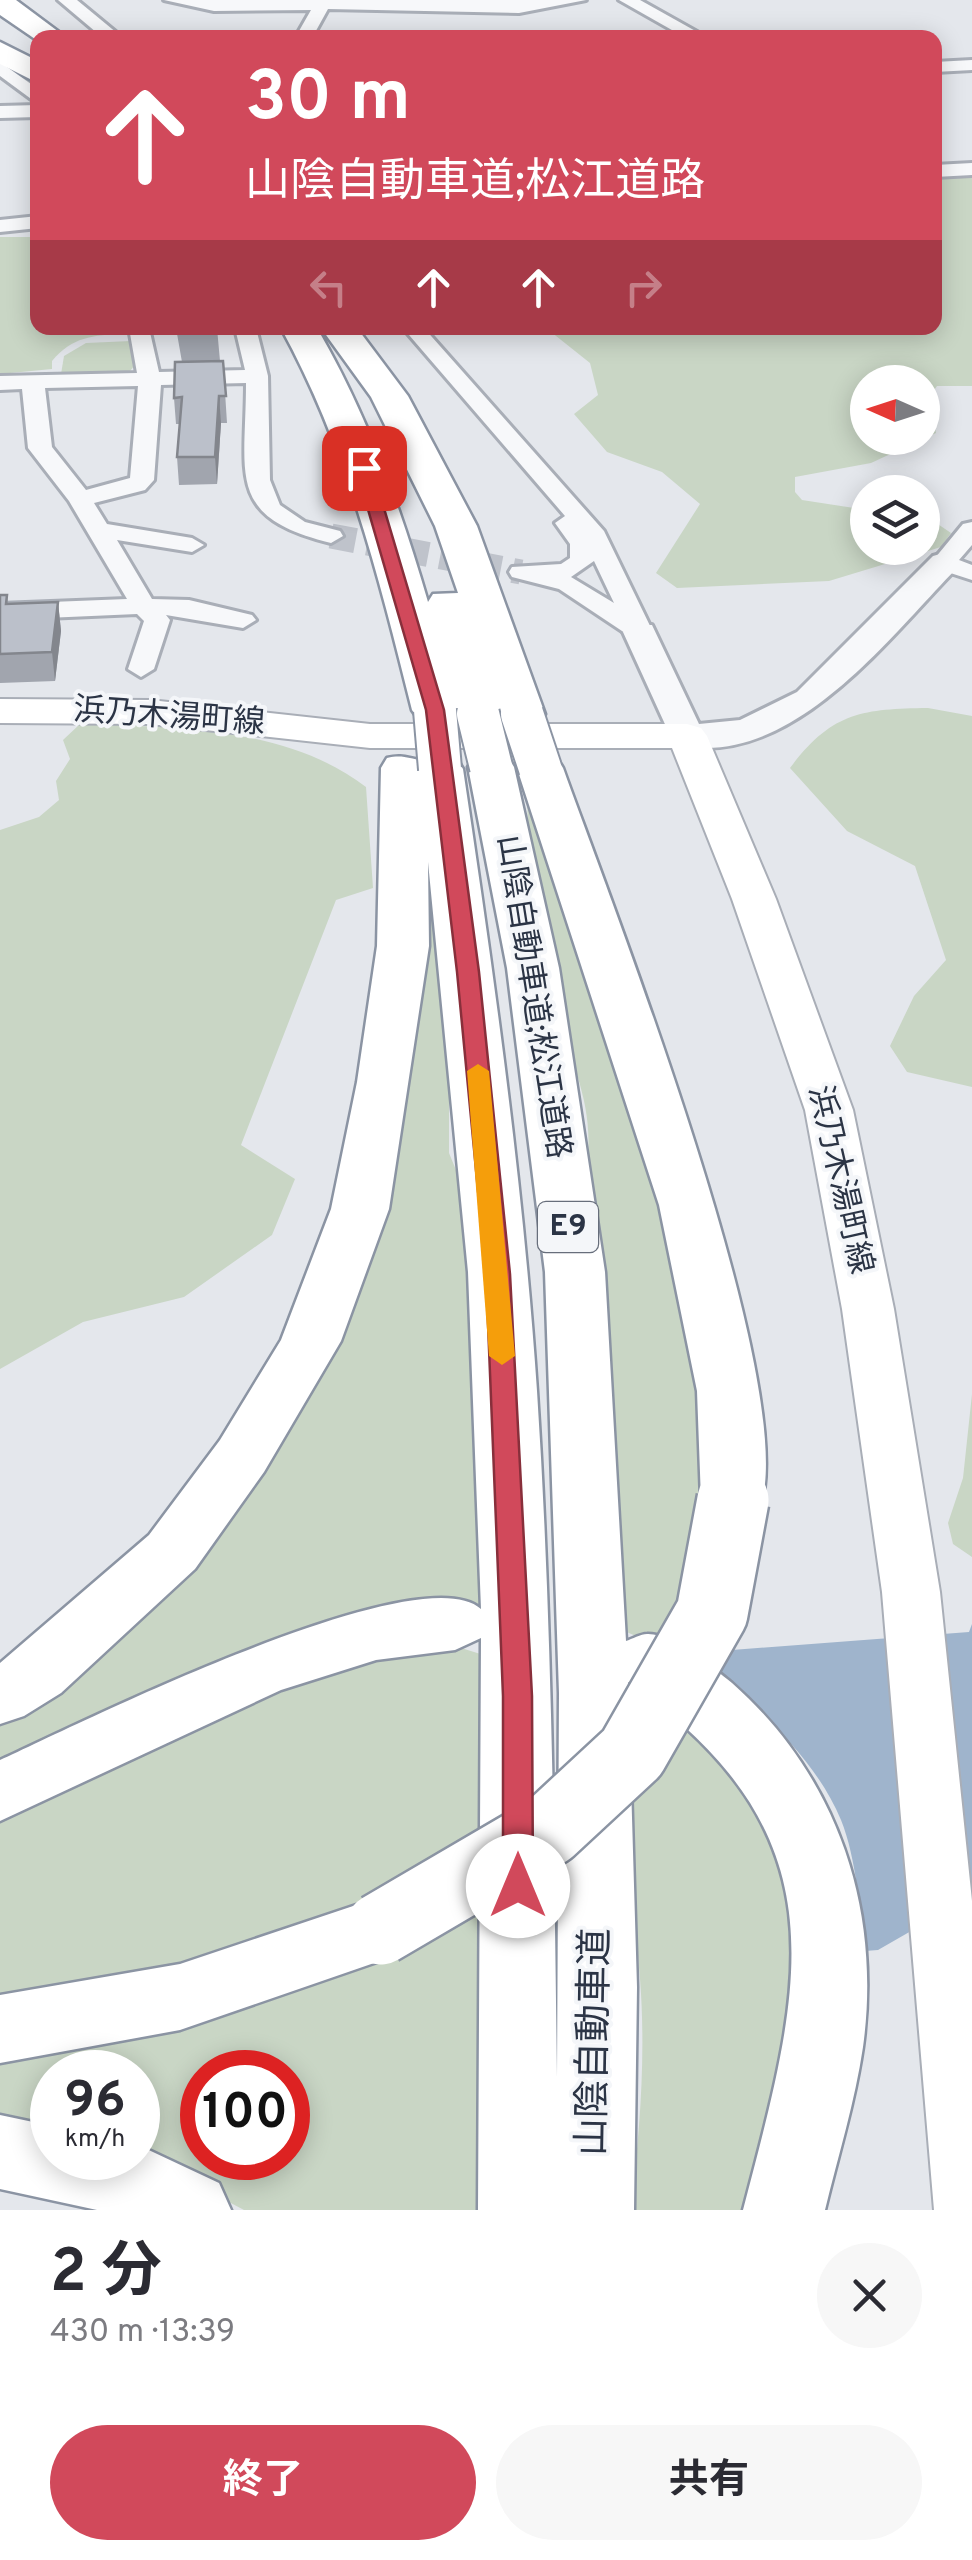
<!DOCTYPE html>
<html lang="ja">
<meta charset="utf-8">
<style>
:root{--surface:#fff;--page:#f7f7f7;--text:#2b2b33;--muted:#7c7c81;--accent:#d1495b}
body{margin:0;font-family:Overpass,"Noto Sans JP",sans-serif;background:var(--page);color:var(--text);height:100vh;display:flex;flex-direction:column;font-size:38px;white-space:nowrap}
*{box-sizing:border-box;margin:0}
p{font-size:32px;color:var(--muted)}
.icon{flex:none;width:55px;height:55px;fill:none;stroke:currentColor;stroke-width:2;stroke-linecap:round;stroke-linejoin:round}
.map{position:relative;height:2210px;overflow:hidden}
.details{display:flex;flex-direction:column;background:var(--surface);flex:1}
.details>*{flex:none}
.guide{position:absolute;left:30px;top:30px;width:912px;height:305px;border-radius:20px;box-shadow:0 5px 25px #0003;background:#d1495b;color:#fff;overflow:hidden}
.needle{width:65px;rotate:273deg}
.tools{position:absolute;left:850px;top:365px;display:grid;gap:20px}
.tools a{display:grid;place-items:center;width:90px;height:90px;border-radius:50%;background:var(--surface);box-shadow:0 5px 25px #0003;font-size:50px}
.speed{position:absolute;left:30px;top:2050px;display:flex;gap:20px;font-size:50px;font-weight:700;text-align:center}
.speed>*{display:grid;place-content:center;width:130px;height:130px;border-radius:50%;background:var(--surface);box-shadow:0 5px 25px #0003;line-height:1}
.speed small{font-size:25px;font-weight:400}
.speed .limit{border:15px solid #d22;background:#fff;color:#111}
.pin{position:absolute;display:grid;place-items:center;width:85px;height:85px;color:#fff;margin:-42px;border-radius:20px;box-shadow:0 5px 15px #0006}
.me{position:absolute;width:110px;margin:-55px;rotate:0deg;stroke-linejoin:round;filter:drop-shadow(0 0 8px #0008)}
.turn{display:flex;align-items:center;gap:35px;height:210px;padding:0 50px;font-size:45px}
.turn .icon{width:130px;height:130px;stroke-width:2.5}
.turn b{display:block;font-size:70px;line-height:85px}
.lanes{display:flex;align-items:center;height:95px;padding:0 50px;background:#0003;justify-content:center;gap:50px;direction:ltr}
.lanes .off{opacity:.35}
.round{display:grid;place-items:center;flex:none;width:105px;height:105px;border-radius:52px;background:var(--page)}
.headline{display:flex;align-items:center;justify-content:space-between;height:170px;padding:0 50px}
h1{font-size:60px;font-weight:700;line-height:75px}
.button{display:flex;gap:20px;margin-top:auto;padding:20px 50px}
.button a{flex:1;height:115px;border-radius:60px;background:var(--accent);color:#fff;font-size:40px;font-weight:700;line-height:115px;text-align:center}
.button a+a{background:var(--page);color:var(--text)}
.map>svg:first-child{display:block}
</style>
<div class="map">
<svg width="972" height="2210" viewBox="0 0 972 2210">
<rect width="100%" height="100%" fill="#e4e7ec"/>
<g fill="#c9d6c5" fill-rule="evenodd">
<path d="M972 177V386H937L929 397 936 433 871 463 795 477V492L802 500 867 510 868 548H922L923 514 951 533 941 547 829 581 677 588 656 573 700 504 662 472 607 452 574 414 598 395 590 363 546 328H935V178ZM868 382H922V438H868Z"/>
<path d="M0 237H37L38 328H118L123 334C93 335 72 337 52 361V369L0 374Z"/>
<path d="M131 341 135 365 130 371 61 374 64 356 86 343Z"/>
<path d="M928 708 972 716V1087L907 1072 890 1046 914 996 946 960 915 866 847 831 790 768C832 712 862 709 928 708Z"/>
<path d="M80 724C176 727 288 727 366 787L373 888 336 900 241 1145 295 1179 272 1235 184 1297 83 1322 0 1369V830L39 817 59 800 56 781 70 759 63 740Z"/>
<path d="M527 785 544 819 695 1324 714 1467 668 1650 622 1630 587 1161C595 1105 569 1058 555 1005 538 935 527 857 527 785Z"/>
<path d="M423 795 449 1069V1153L474 1214 490 1607 452 1603 0 1765V1717L324 1348Z"/>
<path d="M972 1394V1557L953 1544 948 1523 963 1478Z"/>
<path d="M458 1647 490 1657 493 1841 439 1875 251 1952 0 2003V1814L258 1695 360 1659Z"/>
<path d="M682 1715 755 1792 800 1924 762 2210H630C640 2135 646 2055 640 1979 635 1915 626 1852 623 1788Z"/>
<path d="M491 1894 483 2210H244L138 2154V2072H52V2131L0 2120V2057C55 2048 111 2040 166 2029 282 2004 391 1955 491 1894ZM202 2072H288V2158H202Z"/>
</g>
<path fill="#9fb4cc" d="M972 1624V1896L878 1950 865 1951C859 1909 857 1860 841 1820 815 1758 760 1709 707 1670L719 1651 969 1632Z"/>
<g fill="none" stroke-linecap="round" stroke-linejoin="round">
<path stroke="#bfc3cb" stroke-width="25" stroke-dasharray="25 12" stroke-linecap="butt" d="M331 536 521 572"/>
<defs>
<g id="minor">
<path d="M58 0H77L123 38H103Z"/>
<path d="M164 0H586L519 13 328 9 312 38H295L311 10 214 11Z"/>
<path d="M619 0H640L708 38H686Z"/>
<path d="M972 60V70L935 72V62Z"/>
<path d="M0 62 38 89V104L0 76Z"/>
<path d="M38 105V117L0 118V106Z"/>
<path d="M972 163V175L935 177V165Z"/>
<path d="M38 216V228L0 232V220Z"/>
<path d="M129 328H149L159 372 245 370 235 328H256L268 376 270 480 280 505 305 522 340 531 343 536 331 543C225 517 246 476 246 383L161 385 154 480 145 490 94 503 107 524 192 538 204 545 192 552 117 540 152 599 189 600 252 615 256 620 243 628 166 615 170 620 154 669 141 677 128 669 144 621 137 614 0 620V604L127 599 69 501 28 448 22 389 0 390V376L137 373ZM138 386 130 478 86 490 52 447 45 388Z"/>
<path d="M403 328H424L604 531 653 632 649 637H631L559 589 512 577 509 572 512 567 561 564 570 558V544L555 523 565 516ZM594 561 614 603 571 577Z"/>
<path d="M972 522V545L959 560 972 565V580L935 568 932 563 935 558 963 524Z"/>
</g>
<path id="tertiary" d="M944 553 960 563 955 570C886 641 788 772 674 744L623 632 628 625H652L699 724 740 720 797 692 933 556Z"/>
<path id="secondary" d="M0 699 150 700 370 724H687L701 728 707 736 776 899 853 1110 894 1309 940 1592 972 1901V2210H934L882 1592 842 1309 805 1110 732 899 672 748H370L150 724 0 723Z"/>
<g id="motorway">
<path d="M0 0H16L67 38 38 41 0 15Z"/>
<path d="M0 42 38 61V83L0 64Z"/>
<path d="M281 328H317C367 414 400 506 428 602L433 594 458 593 435 526 371 397 321 328H357L408 396 477 526 545 714 538 724 522 728 506 724 500 715 494 724 478 728 462 724 455 714 435 724 419 720 412 710C379 578 347 448 281 328Z"/>
<path d="M491 753 508 757 514 767 559 968 605 1272 626 1641C632 1639 641 1634 647 1634 674 1633 712 1667 732 1683 837 1776 882 1908 863 2047 855 2102 838 2156 825 2210H743C802 1984 847 1836 628 1682L637 1987 634 2210H478L481 1638 455 1650 376 1660 281 1690 0 1821V1760C74 1726 420 1553 481 1609L468 1272 428 862 429 946 389 1209 341 1341 264 1472 195 1569 61 1693 24 1716 0 1724V1663L149 1535 220 1440 281 1340 331 1209 357 1082 377 946 381 768 387 758C403 754 409 759 422 760 434 761 442 756 457 759L463 769C494 976 523 1183 537 1391 552 1620 554 1849 557 2078L559 1693 545 1272 507 968 468 767 474 757Z"/>
<path d="M540 754 557 758 563 768C608 894 813 1416 756 1517L733 1524 710 1517 701 1500 697 1391 659 1205 517 768 523 758Z"/>
<path d="M380 1897 406 1906 417 1929 406 1952 180 2030 0 2063V1995L180 1964Z"/>
<path d="M0 2115 52 2126V2158H138V2145L219 2183 231 2210H97L0 2189Z"/>
</g>
</defs>
<use href="#minor" stroke="#a9aeb7" stroke-width="6"/>
<use href="#tertiary" stroke="#a9aeb7" stroke-width="6"/>
<use href="#secondary" stroke="#a9aeb7" stroke-width="4"/>
<use href="#motorway" stroke="#8b94a3" stroke-width="5"/>
<use href="#minor" fill="#f7f8fa" fill-rule="evenodd"/>
<use href="#tertiary" fill="#f7f8fa" fill-rule="evenodd"/>
<use href="#secondary" fill="#fff" fill-rule="evenodd"/>
<use href="#motorway" fill="#fff" fill-rule="evenodd"/>
<defs>
<g id="motorway-bridge-far1">
<path d="M435 710 440 769"/>
<path d="M478 714 491 767"/>
<path d="M522 714 540 768"/>
</g>
<path id="motorway-bridge" d="M380 1929 549 1830 632 1753 712 1613 733 1500"/>
</defs>
<use href="#motorway-bridge-far1" stroke="#8b94a3" stroke-width="46" stroke-linecap="butt"/>
<use href="#motorway-bridge" stroke="#8b94a3" stroke-width="76" stroke-linecap="butt"/>
<use href="#motorway-bridge-far1" stroke="#fff" stroke-width="42"/>
<use href="#motorway-bridge" stroke="#fff" stroke-width="71"/>
</g>
<g fill="#a1a5ae">
<path d="M176 328H217L220 361H223L227 423H221L217 484 179 485 177 457 180 424H176L174 398 182 362Z"/>
<path d="M0 595H7L8 604 58 602 61 631 55 681 0 683Z"/>
</g>
<g fill="#83868d">
<path d="M219 396 221 423 217 484 215 457Z"/>
<path d="M58 602 61 631 55 681 52 652Z"/>
</g>
<g fill="#bbc0ca" stroke="#83868d" stroke-width="2.5">
<path d="M180 328H217L218 331H181Z"/>
<path d="M223 361 226 396H219L215 457H177L182 397 174 398 175 362Z"/>
<path d="M0 595H7L6 604 58 602 52 652 0 654Z"/>
</g>
<path fill="#d1495b" stroke="#882f3b" stroke-width="2.5" d="M364 464 372 468 444 710 479 972 510 1274 532 1696 533 1886 529 1895 518 1899 507 1895 503 1886V1696L486 1274 457 972 426 710 356 468Z"/>
<path fill="#f59e0b" d="M478 1064 489 1071 515 1356 502 1365 489 1356 467 1071Z"/>
<g text-anchor="middle" dominant-baseline="central" stroke-width="8" stroke-linejoin="round" paint-order="stroke">
<rect fill="#f4f6f9" stroke="#676e7b" stroke-width="2.5" x="538" y="1202" width="60" height="50" rx="8"/>
<g font-size="30" font-weight="bold" fill="#2b3445">
<text x="568" y="1227">E9</text>
</g>
<g font-size="32" fill="#2b3445" stroke="#f4f6f9">
<text transform="translate(169 718) rotate(4)">浜乃木湯町線</text>
<text transform="translate(532 997) rotate(81)">山陰自動車道;松江道路</text>
<text transform="translate(839 1180) rotate(77)">浜乃木湯町線</text>
</g>
<g font-size="38" fill="#2b3445" stroke="#f4f6f9">
<text transform="translate(596 2042) rotate(-89)">山陰自動車道</text>
</g>
</g>
</svg>
<div class="tools">
<a><svg class="needle" viewBox="-14 -14 28 28"><path d="M0-13l5 13h-10z" fill="#e53935"/><path d="M0 13l5-13h-10z" fill="#7c7c81"/></svg></a>
<a><svg class="icon" aria-label="layers" viewBox="0 0 24 24"><path d="M12 4l9 5-9 5-9-5zM3 14l9 5 9-5"/></svg></a>
</div>
<div class="speed"><div>96<small>km/h</small></div><div class="limit">100</div></div>
<div class="pin" style="left:364px;top:468px;background:#d93025"><svg class="icon" aria-label="arrive" viewBox="0 0 24 24"><path d="M6 21V4h12l-3 4 3 4H6"/></svg></div>
<svg class="me" style="left:518px;top:1886px" viewBox="-20 -20 40 40"><circle r="19" fill="#fff"/><path d="M0-13L10 11 0 6-10 11z" fill="#d1495b"/></svg>
<div class="guide">
<div class="turn"><svg class="icon" aria-label="ahead" viewBox="0 0 24 24"><path d="M12 20V5M6 11l6-6 6 6"/></svg><div><b>30 m</b>山陰自動車道;松江道路</div></div>
<div class="lanes"><svg class="icon off" aria-label="left" viewBox="0 0 24 24"><path d="M17 20v-9H6M10 6l-5 5 5 5"/></svg><svg class="icon" aria-label="ahead" viewBox="0 0 24 24"><path d="M12 20V5M6 11l6-6 6 6"/></svg><svg class="icon" aria-label="ahead" viewBox="0 0 24 24"><path d="M12 20V5M6 11l6-6 6 6"/></svg><svg class="icon off" aria-label="right" viewBox="0 0 24 24"><path d="M7 20v-9h11M14 6l5 5-5 5"/></svg></div>
</div>
</div>
<section class="details">
<div class="headline"><div><h1>2 分</h1><p>430 m · 13:39</p></div><a class="round"><svg class="icon" aria-label="close" viewBox="0 0 24 24"><path d="M6 6l12 12M18 6L6 18"/></svg></a></div>
<div class="button"><a>終了</a><a>共有</a></div>
</section>
